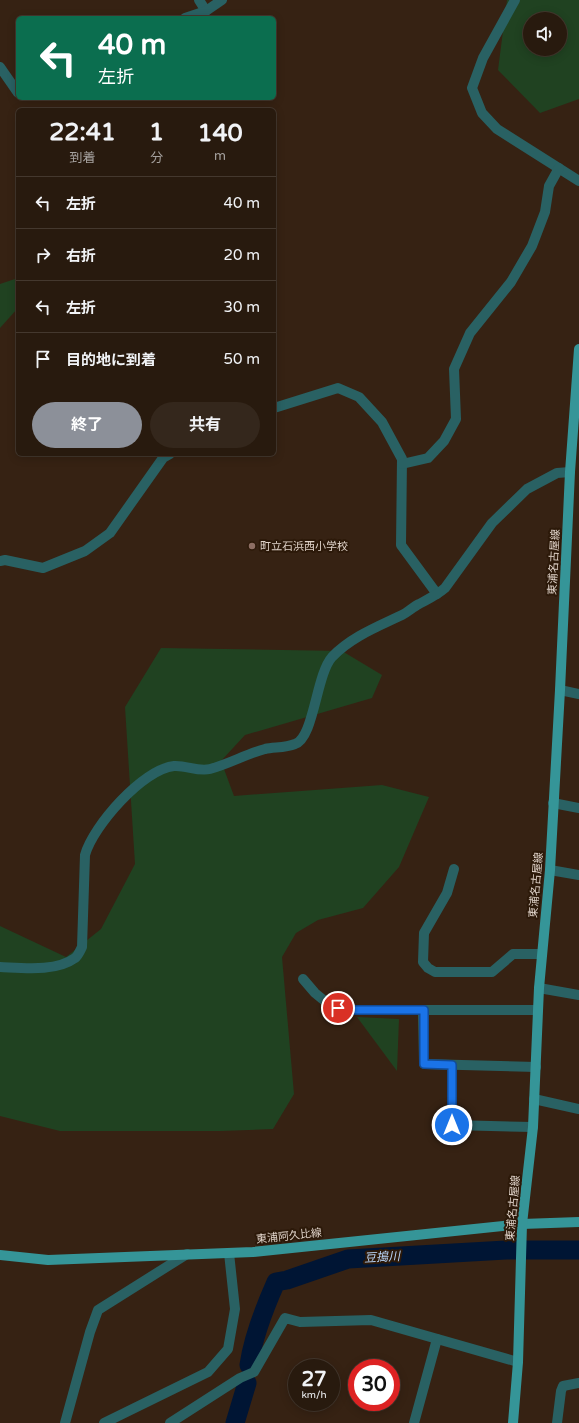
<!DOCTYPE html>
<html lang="ja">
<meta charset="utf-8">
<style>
:root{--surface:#281a0e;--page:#34271c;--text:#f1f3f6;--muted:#a5a19e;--line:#44382e;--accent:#8c9099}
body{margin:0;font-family:"Varela Round","Noto Sans JP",sans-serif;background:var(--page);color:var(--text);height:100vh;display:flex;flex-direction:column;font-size:15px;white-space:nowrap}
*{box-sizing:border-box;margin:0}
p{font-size:13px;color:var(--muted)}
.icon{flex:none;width:22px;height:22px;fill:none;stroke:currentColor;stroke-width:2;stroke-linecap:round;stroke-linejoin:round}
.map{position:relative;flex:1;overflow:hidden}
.sheet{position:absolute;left:16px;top:108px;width:260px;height:348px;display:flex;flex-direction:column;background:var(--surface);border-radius:6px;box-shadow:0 2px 10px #0003,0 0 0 1px var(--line)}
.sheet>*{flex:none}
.guide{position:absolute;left:16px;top:16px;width:260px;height:84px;border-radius:6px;box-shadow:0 2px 10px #0003,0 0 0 1px var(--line);background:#0b6e4f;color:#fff;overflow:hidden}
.buttons{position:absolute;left:523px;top:12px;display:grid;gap:8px}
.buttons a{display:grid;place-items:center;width:44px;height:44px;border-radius:50%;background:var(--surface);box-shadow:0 2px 10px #0003,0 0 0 1px var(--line);font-size:20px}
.speed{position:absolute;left:288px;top:1359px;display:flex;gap:8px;font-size:20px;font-weight:700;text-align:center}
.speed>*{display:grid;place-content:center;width:52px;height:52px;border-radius:50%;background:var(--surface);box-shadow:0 2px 10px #0003,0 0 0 1px var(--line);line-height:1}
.speed small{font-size:10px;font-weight:400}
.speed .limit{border:6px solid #d22;background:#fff;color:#111}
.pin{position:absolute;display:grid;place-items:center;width:34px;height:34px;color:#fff;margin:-17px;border:2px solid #fff;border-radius:50%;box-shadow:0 1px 4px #0007}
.me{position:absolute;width:44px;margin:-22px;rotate:0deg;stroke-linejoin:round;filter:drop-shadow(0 0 3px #0008)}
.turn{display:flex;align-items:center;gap:14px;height:84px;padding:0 16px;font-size:18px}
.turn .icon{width:52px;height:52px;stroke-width:2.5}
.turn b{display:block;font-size:28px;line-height:34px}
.eta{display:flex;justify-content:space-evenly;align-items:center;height:68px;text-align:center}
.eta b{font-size:24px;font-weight:700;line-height:28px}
.primary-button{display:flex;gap:8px;margin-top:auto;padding:8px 16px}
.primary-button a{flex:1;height:46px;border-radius:24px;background:var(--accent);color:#fff;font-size:16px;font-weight:700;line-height:46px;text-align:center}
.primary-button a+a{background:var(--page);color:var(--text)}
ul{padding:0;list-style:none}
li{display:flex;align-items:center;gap:12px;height:52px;padding:0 16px;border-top:1px solid var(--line)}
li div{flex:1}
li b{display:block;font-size:15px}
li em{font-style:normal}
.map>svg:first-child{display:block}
</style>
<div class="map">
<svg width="579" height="1423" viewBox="0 0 579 1423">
<rect width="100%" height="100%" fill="#362213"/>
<g fill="#204221" fill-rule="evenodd">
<path d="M507 0H579V99L540 113 498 70ZM530 19H560V49H530Z"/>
<path d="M18 278V308L0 328V284Z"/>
<path d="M161 648 342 651 382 675 372 698 245 735 221 761 234 796 382 785 429 797 399 867 363 908 318 920 296 933 282 957 294 1094 273 1129 220 1131H60L0 1116V926L66 957 101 929 135 864 125 707Z"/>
<path d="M357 1017 399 1019 397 1071Z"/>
</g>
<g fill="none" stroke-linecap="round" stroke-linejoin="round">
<g stroke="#001534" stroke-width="19">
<path d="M249 1365C253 1337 264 1309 276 1282L287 1280 348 1259 506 1250H579"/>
<path d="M235 1423 247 1383"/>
</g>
<g stroke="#296163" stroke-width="10">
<path d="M199 0 206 11"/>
<path d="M515 0 483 58 472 88 482 113 497 129 579 181"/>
<path d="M185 18 206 11 222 0"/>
<path d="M0 67 18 93"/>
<path d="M274 408 338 388 359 397 382 422 402 459 401 545 437 594"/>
<path d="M402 464 428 458 444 441 456 419 454 369 470 333 511 282 532 246 545 212 549 186 559 168"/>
<path d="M0 561 5 560 43 568 85 551 110 533 163 458 170 454"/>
<path d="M560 690 579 694"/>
<path d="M553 803 579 808"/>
<path d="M454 869 447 893 424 933 423 962 428 968 435 972H492L513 954H542"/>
<path d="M550 870 579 875"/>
<path d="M0 967C23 968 56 972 75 958 78 956 80 951 82 947L85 855C93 826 143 769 174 766 186 765 198 772 210 769 229 764 246 754 265 749 274 747 285 748 295 744 314 738 316 675 332 657 351 637 377 627 402 615 408 612 413 607 419 604 428 599 437 595 445 588L492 523 527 489 557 473 570 472"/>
<path d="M303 979 315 993 326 1002 338 1008 353 1010H423"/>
<path d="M539 988 579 995"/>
<path d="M452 1065V1125L533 1127"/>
<path d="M536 1067 424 1064 423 1010H538"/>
<path d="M534 1099 579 1109"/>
<path d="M65 1423 90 1332 98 1310 187 1254"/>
<path d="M104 1423 208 1372 228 1349 235 1309 229 1253"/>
<path d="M170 1423 240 1378 254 1372 285 1318 300 1322 371 1320 518 1362"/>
<path d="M414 1423 437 1339"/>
<path d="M557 1423 561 1391 563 1386 579 1383"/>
</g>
<g stroke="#359598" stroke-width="10">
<path d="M0 1255 48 1260 253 1252 522 1224 579 1222"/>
<path d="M513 1423 518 1362 522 1224 533 1127 539 988 550 870 560 690 570 472 579 349"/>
</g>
</g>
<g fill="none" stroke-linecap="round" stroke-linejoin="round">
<defs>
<path id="route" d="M338 1008 353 1010H424V1064L452 1065V1125"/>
</defs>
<use href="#route" stroke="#114b97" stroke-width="10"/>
<use href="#route" stroke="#1a73e8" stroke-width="7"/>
</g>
<circle fill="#8d6e63" stroke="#2c1909" stroke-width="1.5" cx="252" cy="546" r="4"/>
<g text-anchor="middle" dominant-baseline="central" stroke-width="4" stroke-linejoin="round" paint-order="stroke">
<g font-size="11" fill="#dfd2c8" stroke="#2c1909" text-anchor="start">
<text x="260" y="546">町立石浜西小学校</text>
</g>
<g font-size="11" fill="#dfd2c8" stroke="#2c1909">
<text transform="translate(554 562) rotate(-87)">東浦名古屋線</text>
<text transform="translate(536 885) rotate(-85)">東浦名古屋線</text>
<text transform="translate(513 1208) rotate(-85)">東浦名古屋線</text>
<text transform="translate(289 1236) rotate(-6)">東浦阿久比線</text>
</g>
<g font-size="12" font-style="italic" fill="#bad7fb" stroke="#2c1909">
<text transform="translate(382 1257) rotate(-3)">豆搗川</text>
</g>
</g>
</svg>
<div class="buttons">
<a><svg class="icon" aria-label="sound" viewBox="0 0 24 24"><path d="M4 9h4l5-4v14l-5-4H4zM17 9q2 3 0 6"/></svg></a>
</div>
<div class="speed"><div>27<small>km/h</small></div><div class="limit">30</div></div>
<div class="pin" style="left:338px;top:1008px;background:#d93025"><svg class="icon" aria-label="arrive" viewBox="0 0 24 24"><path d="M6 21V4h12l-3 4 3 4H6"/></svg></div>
<svg class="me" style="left:452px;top:1125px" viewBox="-20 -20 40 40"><circle r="17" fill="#1a73e8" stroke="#fff" stroke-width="3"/><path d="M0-11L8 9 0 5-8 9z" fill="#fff"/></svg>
<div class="guide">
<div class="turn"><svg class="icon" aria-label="left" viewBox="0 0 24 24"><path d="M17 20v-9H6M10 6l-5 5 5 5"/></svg><div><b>40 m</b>左折</div></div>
</div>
<section class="sheet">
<div class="eta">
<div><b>22:41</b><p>到着</p></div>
<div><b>1</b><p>分</p></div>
<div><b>140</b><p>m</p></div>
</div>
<ul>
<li><svg class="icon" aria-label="left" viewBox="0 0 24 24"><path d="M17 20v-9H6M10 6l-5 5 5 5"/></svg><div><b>左折</b></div><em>40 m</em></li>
<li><svg class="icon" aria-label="right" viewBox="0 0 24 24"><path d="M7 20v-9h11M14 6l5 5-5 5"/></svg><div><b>右折</b></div><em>20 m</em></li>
<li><svg class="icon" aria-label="left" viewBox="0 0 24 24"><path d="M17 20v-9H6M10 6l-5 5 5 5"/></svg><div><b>左折</b></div><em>30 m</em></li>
<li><svg class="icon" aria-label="arrive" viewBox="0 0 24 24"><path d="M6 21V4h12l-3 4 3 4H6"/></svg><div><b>目的地に到着</b></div><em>50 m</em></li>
</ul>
<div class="primary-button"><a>終了</a><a>共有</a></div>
</section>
</div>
